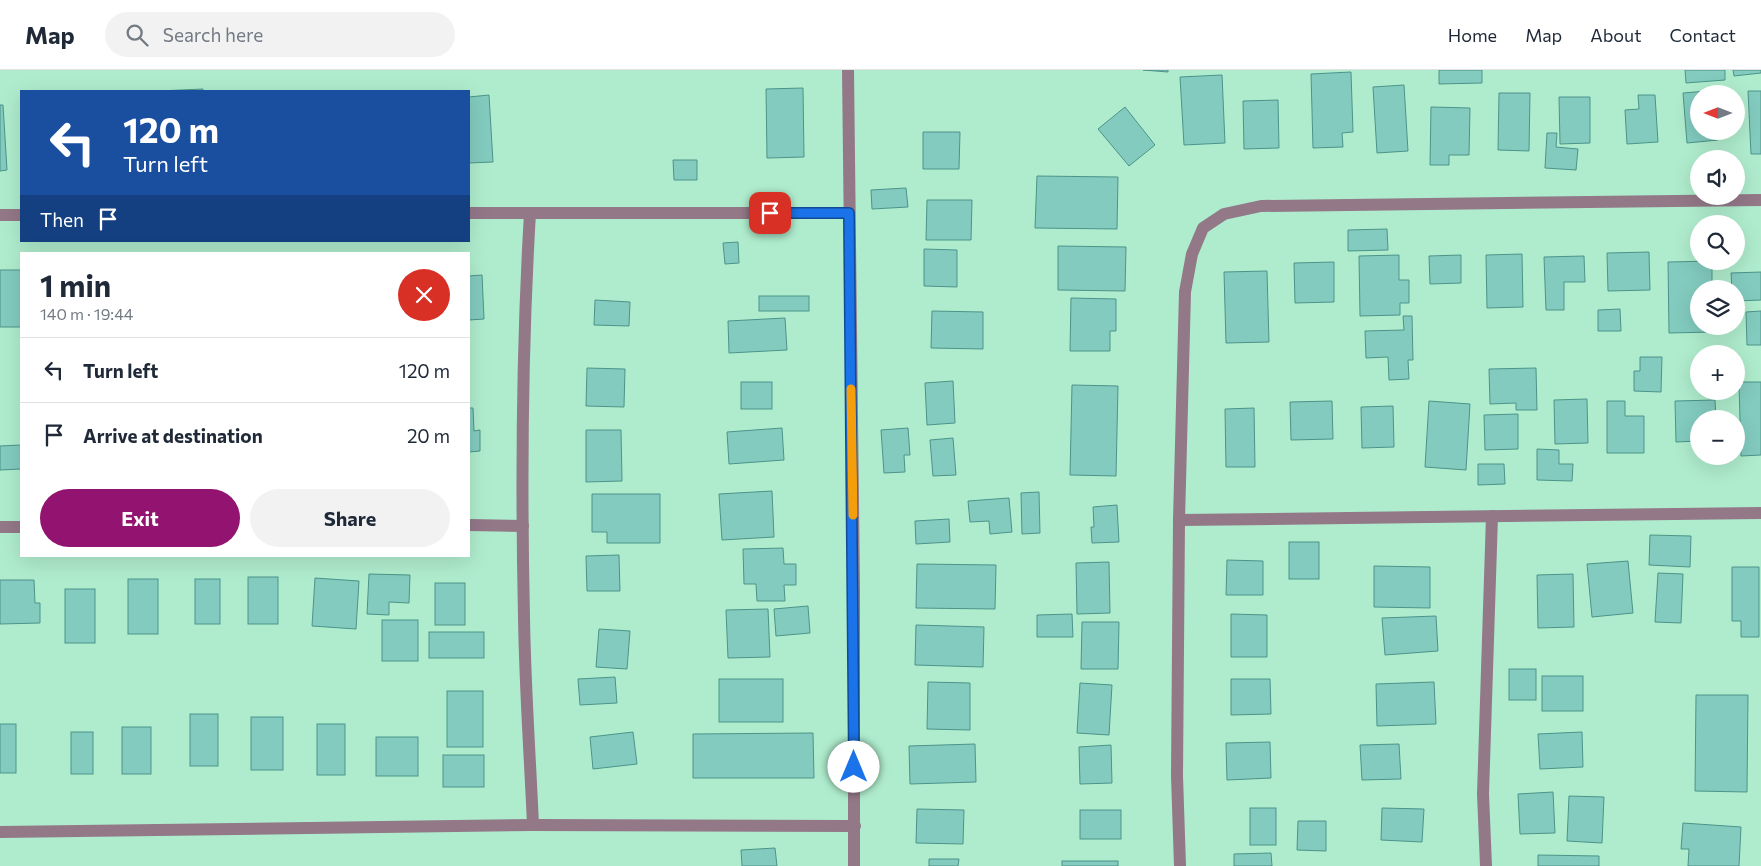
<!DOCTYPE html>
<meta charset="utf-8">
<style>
:root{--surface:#fff;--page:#f2f2f3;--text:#1f2937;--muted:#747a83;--line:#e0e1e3;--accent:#921470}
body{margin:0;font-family:Commissioner,sans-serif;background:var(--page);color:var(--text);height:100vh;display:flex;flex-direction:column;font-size:19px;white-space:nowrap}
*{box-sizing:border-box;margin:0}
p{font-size:16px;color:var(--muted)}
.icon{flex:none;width:28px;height:28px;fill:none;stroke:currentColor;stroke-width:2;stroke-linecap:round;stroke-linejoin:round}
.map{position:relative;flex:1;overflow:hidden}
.side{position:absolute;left:20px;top:182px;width:450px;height:305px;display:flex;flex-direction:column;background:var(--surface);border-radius:0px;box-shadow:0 5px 20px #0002}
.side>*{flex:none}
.guide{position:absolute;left:20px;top:20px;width:450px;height:152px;border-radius:0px;box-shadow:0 5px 20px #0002;background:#1a4fa0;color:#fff;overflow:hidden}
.needle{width:32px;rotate:270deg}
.controls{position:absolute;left:1690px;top:15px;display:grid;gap:10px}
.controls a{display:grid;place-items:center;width:55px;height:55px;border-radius:50%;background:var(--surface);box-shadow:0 5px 20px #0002;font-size:25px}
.pin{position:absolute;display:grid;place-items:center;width:42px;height:42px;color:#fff;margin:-21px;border-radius:10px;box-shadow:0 2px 8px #0006}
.me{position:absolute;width:55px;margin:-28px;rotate:0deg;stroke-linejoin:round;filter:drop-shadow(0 0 4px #0008)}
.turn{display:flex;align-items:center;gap:18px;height:105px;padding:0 20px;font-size:22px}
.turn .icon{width:65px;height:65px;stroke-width:2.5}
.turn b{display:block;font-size:35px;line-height:42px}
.then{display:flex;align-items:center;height:48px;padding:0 20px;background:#0003;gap:10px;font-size:19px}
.round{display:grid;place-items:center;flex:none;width:52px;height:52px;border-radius:26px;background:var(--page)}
.overview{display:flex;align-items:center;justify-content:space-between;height:85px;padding:0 20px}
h1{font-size:30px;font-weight:700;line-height:38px}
.action{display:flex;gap:10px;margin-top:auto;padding:10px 20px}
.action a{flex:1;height:58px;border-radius:30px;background:var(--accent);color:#fff;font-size:20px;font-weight:700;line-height:58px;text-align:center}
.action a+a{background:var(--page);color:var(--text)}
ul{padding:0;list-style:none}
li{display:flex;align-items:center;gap:15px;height:65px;padding:0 20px;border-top:1px solid var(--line)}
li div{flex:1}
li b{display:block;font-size:19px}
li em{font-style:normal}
header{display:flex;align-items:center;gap:30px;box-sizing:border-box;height:70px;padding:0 25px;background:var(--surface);border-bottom:1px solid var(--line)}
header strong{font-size:24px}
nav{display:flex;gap:28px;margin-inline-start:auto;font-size:18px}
.search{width:350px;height:45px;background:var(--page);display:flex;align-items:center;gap:12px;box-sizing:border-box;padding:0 18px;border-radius:28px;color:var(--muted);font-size:19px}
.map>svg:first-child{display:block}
</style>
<header>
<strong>Map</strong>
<div class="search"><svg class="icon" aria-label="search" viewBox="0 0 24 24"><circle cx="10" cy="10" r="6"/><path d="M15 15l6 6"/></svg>Search here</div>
<nav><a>Home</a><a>Map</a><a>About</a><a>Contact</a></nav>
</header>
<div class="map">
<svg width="1761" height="796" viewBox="0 0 1761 796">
<rect width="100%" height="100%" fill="#afeccd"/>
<g fill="#83cbbf" stroke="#4c9489">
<path d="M1143 0H1168V2Z"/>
<path d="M1439 0H1482V13L1439 14Z"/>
<path d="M1685 0H1725V10L1686 13Z"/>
<path d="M1733 0H1761V3L1734 6Z"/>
<path d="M1351 2 1353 62 1342 63 1343 77 1313 78 1311 4Z"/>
<path d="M1222 5 1225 73 1184 75 1180 7Z"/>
<path d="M1404 15 1408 81 1377 83 1373 17Z"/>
<path d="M803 18 804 87 767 88 766 19Z"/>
<path d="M203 19V21H159Z"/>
<path d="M1720 20 1721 24H1699V61H1717L1718 70 1687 73 1683 23Z"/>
<path d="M1748 21H1761V84H1751Z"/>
<path d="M1499 23H1530L1529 81 1498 80Z"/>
<path d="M489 25 493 92 469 93V27Z"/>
<path d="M1638 25H1655L1658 72 1627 74 1625 40 1639 39Z"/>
<path d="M1559 27H1590V73L1560 74Z"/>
<path d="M1278 30 1279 78 1244 79 1243 31Z"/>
<path d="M0 35H3L7 100 0 101Z"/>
<path d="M1125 37 1155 75 1129 96 1098 59Z"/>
<path d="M1431 37 1470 38 1469 85H1449V95H1430Z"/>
<path d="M923 62H960L959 99H923Z"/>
<path d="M1547 63H1557L1556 77 1578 79 1576 100 1545 98Z"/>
<path d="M673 90H697V110H674Z"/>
<path d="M1037 106 1118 107 1117 159 1035 158Z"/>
<path d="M906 118 908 137 872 139 871 120Z"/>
<path d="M927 130H972L971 170H926Z"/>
<path d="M1387 159 1388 180 1348 181V160Z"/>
<path d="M738 172 739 193 725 194 723 173Z"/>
<path d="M1058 176 1126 177 1125 221 1058 220Z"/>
<path d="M924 179 957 180V217L924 216Z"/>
<path d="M1649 182 1650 220 1608 221 1607 183Z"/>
<path d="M1522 184 1523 237 1487 238 1486 185Z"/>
<path d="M1399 185V210H1409V233H1400V245L1360 246 1359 186Z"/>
<path d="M1461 185V213L1430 214 1429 186Z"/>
<path d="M1584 186 1585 212H1564V240H1546L1544 187Z"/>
<path d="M1712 191V219H1699V256H1713V262L1669 263 1668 192Z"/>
<path d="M1334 192V232L1295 233 1294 193Z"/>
<rect x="0" y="200" width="21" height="57"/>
<path d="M1267 201 1269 272 1226 273 1224 202Z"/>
<path d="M1761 202V230L1736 231V219H1732L1731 203Z"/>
<path d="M482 205 484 249 469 250V206Z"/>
<rect x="759" y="226" width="50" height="15"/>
<path d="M1071 228 1116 229V261H1110V281H1070Z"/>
<path d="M595 230 630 232 629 256 594 255Z"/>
<path d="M1620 239 1621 261H1598V240Z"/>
<path d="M932 241 983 242V279L931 278Z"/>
<path d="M1761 241V275H1747L1746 242Z"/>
<path d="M1403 246H1412L1413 290H1408L1409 309 1389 310 1388 287 1366 288 1365 261 1404 260Z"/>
<path d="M785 248 787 280 729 283 728 251Z"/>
<path d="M1640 287H1662L1661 322 1634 321V301H1640Z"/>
<path d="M587 298 625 299 624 337 586 336Z"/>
<path d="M1536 298 1537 340H1516V333L1490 334 1489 299Z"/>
<path d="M953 311 955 353 927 355 925 313Z"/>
<rect x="741" y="312" width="31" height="27"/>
<path d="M1739 312H1761V385L1741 386Z"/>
<path d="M1072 315 1118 316 1116 406 1070 405Z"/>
<path d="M1587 329 1588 373 1555 374 1554 330Z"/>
<path d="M1715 330 1716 349H1699V371L1676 372 1675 331Z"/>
<path d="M1332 331 1333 369 1291 370 1290 332Z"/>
<path d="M1429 331 1470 334 1466 400 1425 397Z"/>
<path d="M1607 331H1625V346H1644V383H1607Z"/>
<path d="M1393 336 1394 377 1362 378 1361 337Z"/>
<path d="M469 338H473L474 361 480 360V381L469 382Z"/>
<path d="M1254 338 1255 397H1226L1225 339Z"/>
<path d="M1518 344V379L1485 380 1484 345Z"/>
<path d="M782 358 784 390 729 394 727 362Z"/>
<path d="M908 358 910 385H904L905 402 884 403 881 360Z"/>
<path d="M586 360H621L622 411 586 412Z"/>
<path d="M953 368 956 405 933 406 930 370Z"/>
<path d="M21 375V399L0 400V376Z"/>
<path d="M1537 379 1559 380V394H1573L1572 411 1537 410Z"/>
<path d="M1478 394H1504L1505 414 1478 415Z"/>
<path d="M772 421 774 467 722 470 719 424Z"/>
<path d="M1039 422 1040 463 1022 464 1021 423Z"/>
<path d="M592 424H660V473H607V462H592Z"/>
<path d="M1009 428 1012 462 990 464 989 451 970 452 968 431Z"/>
<path d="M1117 435 1119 472 1092 473 1091 457H1094L1093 437Z"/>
<path d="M949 449 950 472 916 474 915 451Z"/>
<path d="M1650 465 1691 466 1690 497 1649 495Z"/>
<rect x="1289" y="472" width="30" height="37"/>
<path d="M783 478 784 494H796V515H784L785 531H757L756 514H744L743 479Z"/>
<path d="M619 485 620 521H587L586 486Z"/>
<path d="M1227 490 1263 491V525H1226Z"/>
<path d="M1628 491 1633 543 1592 547 1587 494Z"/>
<path d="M1109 492 1110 543 1077 544 1076 493Z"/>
<path d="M917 494 996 495 995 539 916 538Z"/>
<path d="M1374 496 1430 497V538L1374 537Z"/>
<path d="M1732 497H1759V567H1741V551H1732Z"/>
<path d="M1658 503 1683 504 1681 553 1655 552Z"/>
<path d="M369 504 410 505 409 533 389 532V545L367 544Z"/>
<path d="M1573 504 1574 557 1538 558 1537 505Z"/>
<rect x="248" y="507" width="30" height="47"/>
<path d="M315 508 359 511 356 559 312 556Z"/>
<rect x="128" y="509" width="30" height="55"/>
<rect x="195" y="509" width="25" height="45"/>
<path d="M0 510H34L35 533H40V553L0 554Z"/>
<rect x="435" y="513" width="30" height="42"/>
<rect x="65" y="519" width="30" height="54"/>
<path d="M808 536 810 563 776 566 774 539Z"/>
<path d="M768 539 770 587 728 588 726 540Z"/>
<path d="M1072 544 1073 567H1037V545Z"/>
<path d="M1231 544 1267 545V587H1231Z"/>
<path d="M1436 546 1438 581 1385 585 1382 548Z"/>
<rect x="382" y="550" width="36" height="41"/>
<path d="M1082 552H1119L1118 599H1081Z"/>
<path d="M916 555 984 557 983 597 915 595Z"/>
<path d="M599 559 630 561 627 599 596 597Z"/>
<rect x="429" y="562" width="55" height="26"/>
<rect x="1509" y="599" width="27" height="31"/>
<rect x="1542" y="606" width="41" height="35"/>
<path d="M615 607 617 633 580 635 578 609Z"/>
<rect x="719" y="609" width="64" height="43"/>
<path d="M1231 609H1270L1271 644 1231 645Z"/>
<path d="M928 612 970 613V660L927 659Z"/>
<path d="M1434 612 1436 654 1377 656 1376 614Z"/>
<path d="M1080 613 1112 615 1109 665 1077 663Z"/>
<rect x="447" y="621" width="36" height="56"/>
<path d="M1696 625H1748L1747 722 1695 721Z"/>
<rect x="190" y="644" width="28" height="52"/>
<rect x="251" y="647" width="32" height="53"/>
<rect x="0" y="654" width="16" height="49"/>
<rect x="317" y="654" width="28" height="51"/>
<rect x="122" y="657" width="29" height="47"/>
<rect x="71" y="662" width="22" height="42"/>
<path d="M633 662 637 694 593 699 590 667Z"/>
<path d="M1582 662 1583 697 1540 699 1538 664Z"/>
<path d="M813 663 814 708H693V664Z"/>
<rect x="376" y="667" width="42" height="39"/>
<path d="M1270 672 1271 708 1227 710 1226 673Z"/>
<path d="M975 674 976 712 910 714 909 676Z"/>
<path d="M1399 674 1401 709 1362 710 1360 675Z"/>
<path d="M1111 675 1112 713 1080 714 1079 677Z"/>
<rect x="443" y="685" width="41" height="32"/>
<path d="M1553 722 1555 763 1520 764 1518 724Z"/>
<path d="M1569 726 1604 727 1602 773 1567 771Z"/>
<rect x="1250" y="738" width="26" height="37"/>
<path d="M1382 738 1424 739 1422 772 1381 770Z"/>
<path d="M917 739 964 740 963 774 916 773Z"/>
<rect x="1080" y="740" width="41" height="29"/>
<path d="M1298 751H1326V781L1297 780Z"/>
<path d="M1683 753 1741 757 1739 796H1688L1689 779H1681Z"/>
<path d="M775 778 777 796H742L741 780Z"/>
<path d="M1271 783 1272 796H1234V784Z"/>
<path d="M1538 785 1599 786V796H1538Z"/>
<path d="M929 789H959L958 796H929Z"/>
<rect x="1062" y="791" width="56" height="5"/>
</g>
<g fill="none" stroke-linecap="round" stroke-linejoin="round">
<g stroke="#937888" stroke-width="12">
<path d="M848 0 854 519V796"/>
<path d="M469 143H849"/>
<path d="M530 143C522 278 521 413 524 547 525 617 530 686 533 755"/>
<path d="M0 145H21"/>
<path d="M1179 450 1761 443"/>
<path d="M469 455 523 456"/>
<path d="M0 457H21"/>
<path d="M0 762 533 755 855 756"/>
<path d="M1180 796 1177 706 1179 450 1185 222 1192 184 1203 158 1224 144 1261 136 1761 130"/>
<path d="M1486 796 1483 724 1492 446"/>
</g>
</g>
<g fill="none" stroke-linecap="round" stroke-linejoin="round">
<defs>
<path id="route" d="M770 143H849L854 697"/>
</defs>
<use href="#route" stroke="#114b97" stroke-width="12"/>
<use href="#route" stroke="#1a73e8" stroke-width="9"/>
<path stroke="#f59e0b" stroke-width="9" d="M851 319 853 445"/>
</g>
</svg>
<div class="controls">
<a><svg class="needle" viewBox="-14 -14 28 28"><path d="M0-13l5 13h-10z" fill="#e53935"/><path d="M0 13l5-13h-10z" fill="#747a83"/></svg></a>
<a><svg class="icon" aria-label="sound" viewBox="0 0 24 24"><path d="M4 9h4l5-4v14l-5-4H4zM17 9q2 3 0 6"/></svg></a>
<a><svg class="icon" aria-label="search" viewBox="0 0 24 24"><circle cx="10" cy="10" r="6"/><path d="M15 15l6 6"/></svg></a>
<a><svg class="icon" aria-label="layers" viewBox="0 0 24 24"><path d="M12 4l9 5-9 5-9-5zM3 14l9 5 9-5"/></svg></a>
<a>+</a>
<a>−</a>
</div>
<div class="pin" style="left:770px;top:143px;background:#d93025"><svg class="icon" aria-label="arrive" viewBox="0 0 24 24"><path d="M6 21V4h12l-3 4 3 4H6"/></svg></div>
<svg class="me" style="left:854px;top:697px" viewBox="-20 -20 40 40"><circle r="19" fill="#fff"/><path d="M0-13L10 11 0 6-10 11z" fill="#1a73e8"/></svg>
<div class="guide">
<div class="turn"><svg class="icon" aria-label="left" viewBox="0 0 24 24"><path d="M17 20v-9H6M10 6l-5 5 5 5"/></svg><div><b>120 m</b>Turn left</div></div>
<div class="then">Then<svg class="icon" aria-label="arrive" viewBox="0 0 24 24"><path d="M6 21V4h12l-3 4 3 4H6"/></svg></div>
</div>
<section class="side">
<div class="overview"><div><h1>1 min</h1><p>140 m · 19:44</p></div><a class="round" style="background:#d93025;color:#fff"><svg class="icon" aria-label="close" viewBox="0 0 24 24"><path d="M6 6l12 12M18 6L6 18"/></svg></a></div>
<ul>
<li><svg class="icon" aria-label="left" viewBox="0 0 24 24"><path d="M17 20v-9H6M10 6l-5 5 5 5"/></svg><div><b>Turn left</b></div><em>120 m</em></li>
<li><svg class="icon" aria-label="arrive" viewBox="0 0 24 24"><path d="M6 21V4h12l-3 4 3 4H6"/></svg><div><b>Arrive at destination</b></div><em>20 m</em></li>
</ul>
<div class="action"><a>Exit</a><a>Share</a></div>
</section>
</div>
